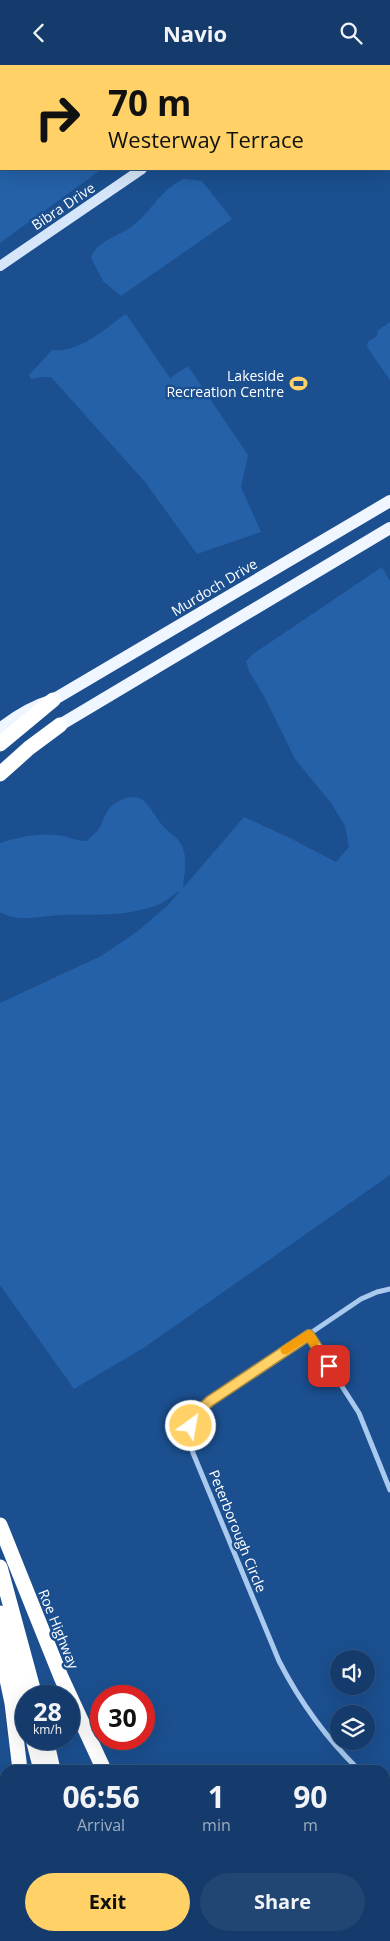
<!DOCTYPE html>
<style>
:root{--surface:#143b6b;--page:#214673;--text:#f1f3f6;--muted:#9dadc1;--line:#33557e;--accent:#ffd166}
body{margin:0;font-family:"Open Sans",sans-serif;background:var(--page);color:var(--text);height:100vh;display:flex;flex-direction:column;font-size:19px;white-space:nowrap}
*{box-sizing:border-box;margin:0}
p{font-size:16px;color:var(--muted)}
.icon{flex:none;width:28px;height:28px;fill:none;stroke:currentColor;stroke-width:2;stroke-linecap:round;stroke-linejoin:round}
.map{position:relative;flex:1;overflow:hidden}
.drawer{position:absolute;left:0px;top:1700px;width:390px;height:176px;display:flex;flex-direction:column;background:var(--surface);border-radius:15px 15px 0 0;box-shadow:0 5px 20px #0002,0 0 0 1px var(--line)}
.drawer>*{flex:none}
.banner{position:absolute;left:0px;top:0px;width:390px;height:105px;box-shadow:0 5px 20px #0002,0 0 0 1px var(--line);background:#ffd166;color:#111;overflow:hidden}
.buttons{position:absolute;left:330px;top:1585px;display:grid;gap:10px}
.buttons a{display:grid;place-items:center;width:45px;height:45px;border-radius:50%;background:var(--surface);box-shadow:0 5px 20px #0002,0 0 0 1px var(--line);font-size:25px}
.speed{position:absolute;left:15px;top:1620px;display:flex;gap:10px;font-size:25px;font-weight:700;text-align:center}
.speed>*{display:grid;place-content:center;width:65px;height:65px;border-radius:50%;background:var(--surface);box-shadow:0 5px 20px #0002,0 0 0 1px var(--line);line-height:1}
.speed small{font-size:12px;font-weight:400}
.speed .limit{border:8px solid #d22;background:#fff;color:#111}
.pin{position:absolute;display:grid;place-items:center;width:42px;height:42px;color:#fff;margin:-21px;border-radius:10px;box-shadow:0 2px 8px #0006}
.me{position:absolute;width:55px;margin:-28px;rotate:32deg;stroke-linejoin:round;filter:drop-shadow(0 0 4px #0008)}
.turn{display:flex;align-items:center;gap:18px;height:105px;padding:0 25px;font-size:22px}
.turn .icon{width:65px;height:65px;stroke-width:2.5}
.turn b{display:block;font-size:35px;line-height:42px}
.eta{display:flex;justify-content:space-evenly;align-items:center;height:85px;text-align:center}
.eta b{font-size:30px;font-weight:700;line-height:35px}
.cta{display:flex;gap:10px;margin-top:auto;padding:10px 25px}
.cta a{flex:1;height:58px;border-radius:30px;background:var(--accent);color:#111;font-size:20px;font-weight:700;line-height:58px;text-align:center}
.cta a+a{background:var(--page);color:var(--text)}
header{display:flex;justify-content:space-between;align-items:center;height:65px;padding:0 25px;background:var(--surface);font-size:22px;font-weight:700}
.map>svg:first-child{display:block}
</style>
<header><svg class="icon" aria-label="back" viewBox="0 0 24 24"><path d="M15 5l-7 7 7 7"/></svg>Navio<svg class="icon" aria-label="search" viewBox="0 0 24 24"><circle cx="10" cy="10" r="6"/><path d="M15 15l6 6"/></svg></header>
<div class="map">
<svg width="390" height="1876" viewBox="0 0 390 1876">
<rect width="100%" height="100%" fill="#1b4f8f"/>
<g fill="#2461a8">
<path d="M0 0H244L1 1V104H102L0 178Z"/>
<path d="M184 114 202 116 232 154 121 231 103 216 91 193C96 176 119 171 131 162 151 148 160 124 184 114Z"/>
<path d="M126 249 170 313 188 301 248 390 241 422 261 467 197 489 145 417 51 312H42L31 314 29 310 52 285C80 288 104 264 126 249Z"/>
<path d="M390 257V315L367 282 368 277 377 271 378 265Z"/>
<path d="M382 502 390 516V1110L145 1282 74 1324 0 1220V938L101 891 138 866 169 839 180 826C172 830 164 839 155 841 122 852 97 849 64 850 42 850 21 859 0 847V778C18 772 37 768 56 770 67 771 76 776 87 776 90 772 95 769 98 765 104 756 106 742 117 737 145 722 148 743 163 761 169 768 179 773 182 781 188 794 184 809 183 823L244 752 290 773 336 797 349 782 345 761 331 738 295 694 264 631 249 606 246 596 253 589Z"/>
</g>
<path fill="#123a6d" stroke="#9cc4f0" d="M115 1871H169L171 1876H115Z"/>
<g fill="none" stroke-linecap="round" stroke-linejoin="round">
<g stroke="#a9c9ee" stroke-width="5">
<path d="M309 1270 359 1348 390 1425"/>
<path d="M191 1381 173 1362 172 1352 180 1343H201"/>
<path d="M359 1705C326 1673 300 1637 279 1596L193 1388C186 1366 193 1350 210 1336L361 1234 377 1227 390 1224"/>
<path d="M385 1727 390 1731"/>
</g>
<g stroke="#d6e6fa" stroke-width="10">
<path d="M292 1 294 0"/>
<path d="M0 201 142 104"/>
</g>
<g stroke="#f0f6ff" stroke-width="12">
<path d="M60 660 390 463"/>
<path d="M0 664C16 651 33 641 53 635L390 436"/>
</g>
<g stroke="#fff" stroke-width="15">
<path d="M0 679 53 635"/>
<path d="M0 709 29 683 60 660"/>
<path d="M0 1460 61 1612 104 1705"/>
<path d="M0 1502 35 1631"/>
<path d="M0 1548 26 1646"/>
<path d="M0 1581 12 1638 20 1705"/>
<path d="M33 1674 41 1705"/>
<path d="M46 1674 53 1705"/>
<path d="M74 1871 75 1876"/>
<path d="M87 1871 88 1876"/>
<path d="M197 1871 200 1876"/>
<path d="M15 1876 16 1871"/>
</g>
</g>
<g fill="none" stroke-linecap="round" stroke-linejoin="round">
<defs>
<path id="route" d="M191 1361 197 1348 210 1336 309 1270 329 1301"/>
</defs>
<use href="#route" stroke="#a68842" stroke-width="12"/>
<use href="#route" stroke="#ffd166" stroke-width="9"/>
<path stroke="#f59e0b" stroke-width="9" d="M285 1285 309 1270 314 1278"/>
</g>
<defs>
<symbol id="stadium-bare" viewBox="-9 -9 18 18"><path d="M0-5a6.5 5 0 1 0 0 10a6.5 5 0 1 0 0-10ZM-3.5-1.8h7v3.6h-7Z" fill="#ffd166" stroke="#1b4f8f" stroke-width="2.5" paint-order="stroke"/></symbol>
</defs>
<g fill-rule="evenodd">
<use href="#stadium-bare" x="286" y="306" width="25" height="25"/>
</g>
<g text-anchor="middle" dominant-baseline="central" stroke-width="5" stroke-linejoin="round" paint-order="stroke">
<g font-size="14" fill="#fff" stroke="#1b4f8f">
<text transform="translate(63 141) rotate(-34)">Bibra Drive</text>
<text transform="translate(214 522) rotate(-31)">Murdoch Drive</text>
<text transform="translate(238 1466) rotate(68)">Peterborough Circle</text>
<text transform="translate(59 1564) rotate(68)">Roe Highway</text>
</g>
<g font-size="14" fill="#fff" stroke="#1b4f8f" text-anchor="end">
<text x="284" y="310">Lakeside<tspan x="284" dy="16">Recreation Centre</tspan></text>
</g>
</g>
</svg>
<div class="buttons">
<a><svg class="icon" aria-label="sound" viewBox="0 0 24 24"><path d="M4 9h4l5-4v14l-5-4H4zM17 9q2 3 0 6"/></svg></a>
<a><svg class="icon" aria-label="layers" viewBox="0 0 24 24"><path d="M12 4l9 5-9 5-9-5zM3 14l9 5 9-5"/></svg></a>
</div>
<div class="speed"><div>28<small>km/h</small></div><div class="limit">30</div></div>
<div class="pin" style="left:329px;top:1301px;background:#d93025"><svg class="icon" aria-label="arrive" viewBox="0 0 24 24"><path d="M6 21V4h12l-3 4 3 4H6"/></svg></div>
<svg class="me" style="left:191px;top:1361px" viewBox="-20 -20 40 40"><circle r="17" fill="#ffd166" stroke="#fff" stroke-width="3"/><path d="M0-11L8 9 0 5-8 9z" fill="#fff"/></svg>
<div class="banner">
<div class="turn"><svg class="icon" aria-label="right" viewBox="0 0 24 24"><path d="M7 20v-9h11M14 6l5 5-5 5"/></svg><div><b>70 m</b>Westerway Terrace</div></div>
</div>
<section class="drawer">
<div class="eta">
<div><b>06:56</b><p>Arrival</p></div>
<div><b>1</b><p>min</p></div>
<div><b>90</b><p>m</p></div>
</div>
<div class="cta"><a>Exit</a><a>Share</a></div>
</section>
</div>
